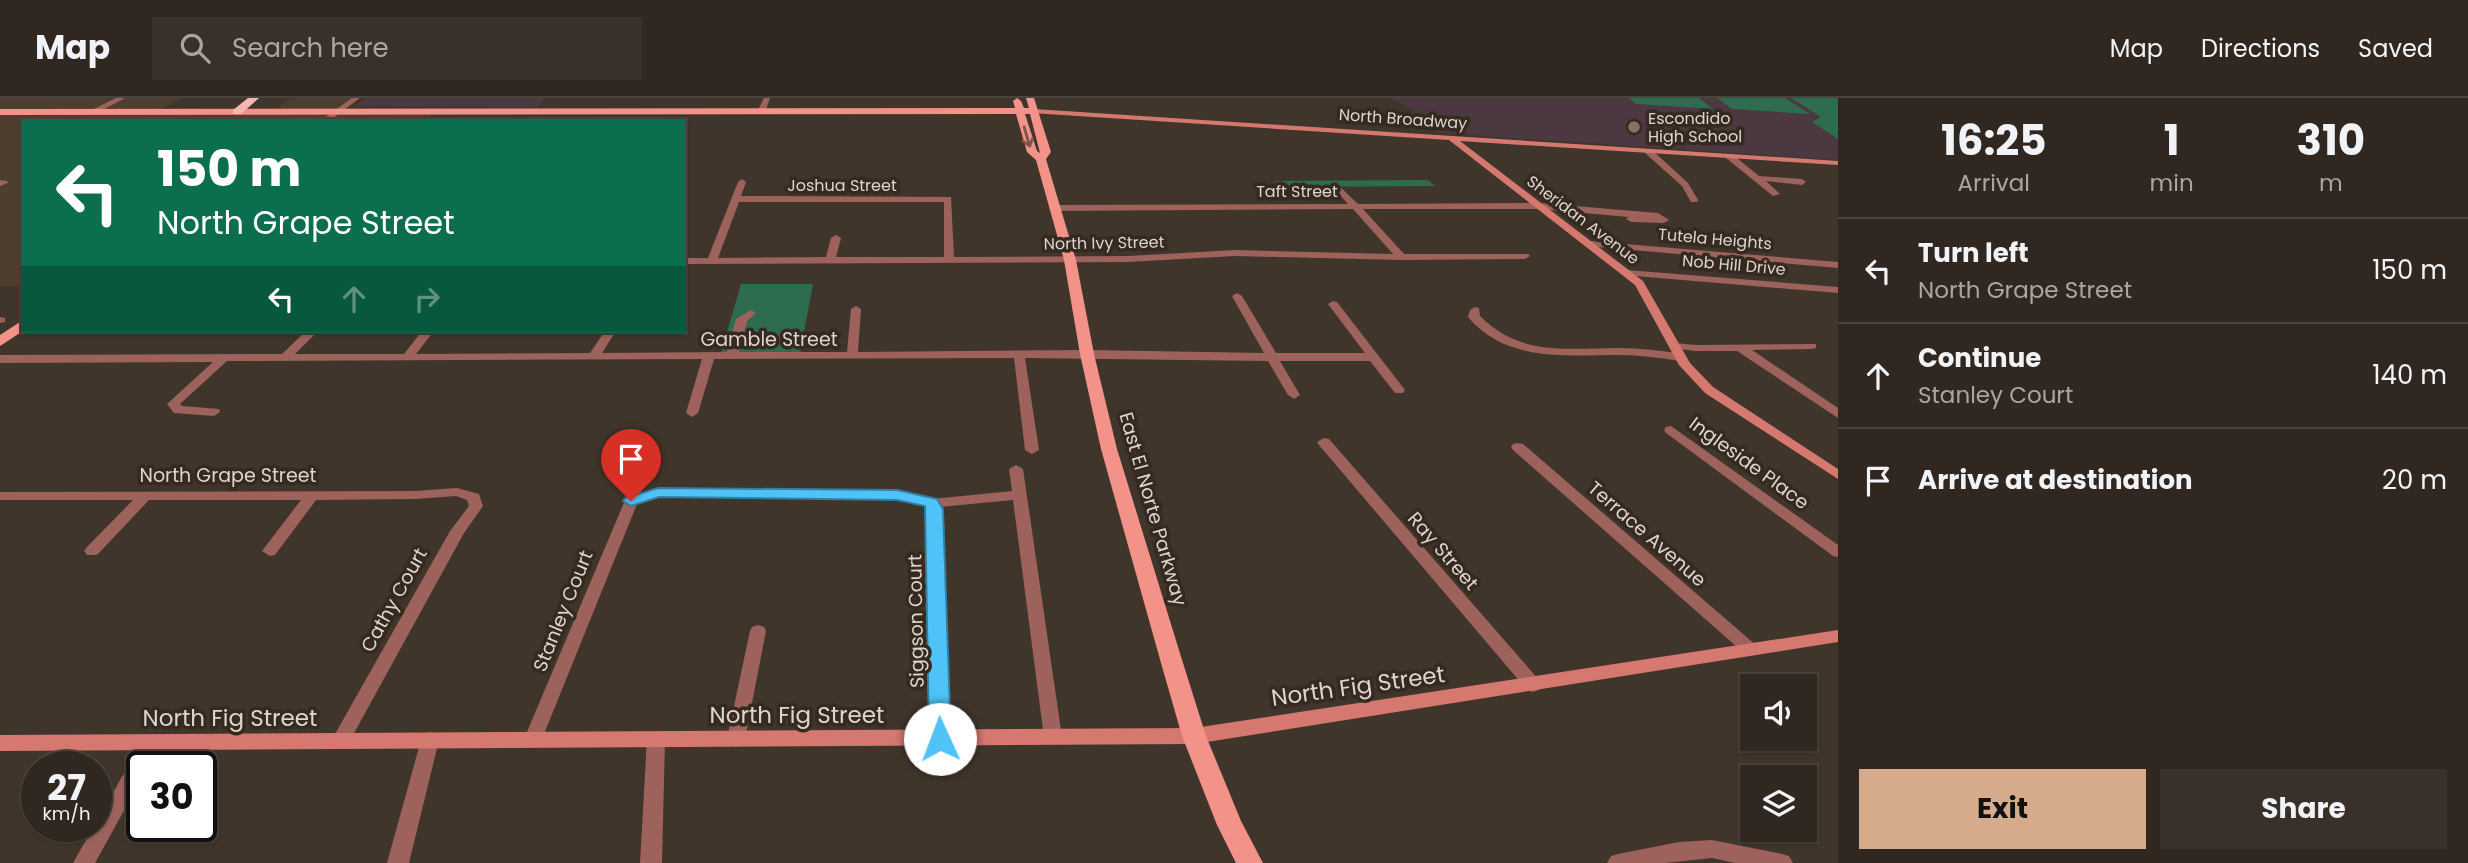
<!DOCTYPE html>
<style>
:root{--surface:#302820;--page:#383029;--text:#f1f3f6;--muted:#a8a6a5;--line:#4b443e;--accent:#d6ab8b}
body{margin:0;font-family:Poppins,sans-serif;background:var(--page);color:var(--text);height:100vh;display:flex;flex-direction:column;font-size:26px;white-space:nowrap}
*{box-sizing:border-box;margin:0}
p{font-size:23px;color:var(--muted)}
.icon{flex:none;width:38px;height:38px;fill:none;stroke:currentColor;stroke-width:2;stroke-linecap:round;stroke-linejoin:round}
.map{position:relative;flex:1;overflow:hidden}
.panel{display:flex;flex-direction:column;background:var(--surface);width:630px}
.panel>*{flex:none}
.banner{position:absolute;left:21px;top:21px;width:665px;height:214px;border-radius:0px;box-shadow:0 2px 5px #0004,0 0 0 2px var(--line);background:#0b6e4f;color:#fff;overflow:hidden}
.buttons{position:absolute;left:1740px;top:576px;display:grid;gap:14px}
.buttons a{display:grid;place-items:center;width:77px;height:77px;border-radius:0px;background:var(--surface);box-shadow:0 2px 5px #0004,0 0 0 2px var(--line);font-size:35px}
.speed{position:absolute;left:21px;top:653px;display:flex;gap:14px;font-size:35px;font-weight:700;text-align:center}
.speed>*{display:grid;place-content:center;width:91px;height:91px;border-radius:50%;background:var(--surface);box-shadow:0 2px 5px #0004,0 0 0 2px var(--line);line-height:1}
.speed small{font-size:18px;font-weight:400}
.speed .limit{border:4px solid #111;border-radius:10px;background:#fff;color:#111}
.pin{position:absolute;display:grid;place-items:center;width:60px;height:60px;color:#fff;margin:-72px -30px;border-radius:50% 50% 50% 0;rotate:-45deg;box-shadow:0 0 7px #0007}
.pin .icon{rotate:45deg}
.me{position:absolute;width:77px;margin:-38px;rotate:358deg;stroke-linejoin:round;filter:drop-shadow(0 0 5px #0008)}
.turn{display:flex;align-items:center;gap:24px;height:147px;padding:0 21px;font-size:32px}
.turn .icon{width:91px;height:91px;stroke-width:2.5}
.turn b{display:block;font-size:49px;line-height:60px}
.lanes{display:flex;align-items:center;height:66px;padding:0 21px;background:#0003;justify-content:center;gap:35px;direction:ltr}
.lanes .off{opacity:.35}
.eta{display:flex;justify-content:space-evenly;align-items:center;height:119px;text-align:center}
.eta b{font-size:42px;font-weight:700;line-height:49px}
.action{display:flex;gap:14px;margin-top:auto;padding:14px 21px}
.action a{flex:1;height:80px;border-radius:0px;background:var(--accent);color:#111;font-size:28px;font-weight:700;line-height:80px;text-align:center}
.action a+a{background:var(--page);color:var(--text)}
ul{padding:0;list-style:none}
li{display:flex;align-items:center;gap:21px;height:105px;padding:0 21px;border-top:2px solid var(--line)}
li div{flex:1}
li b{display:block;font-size:26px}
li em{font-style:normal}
header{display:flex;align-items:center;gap:42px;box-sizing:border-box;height:98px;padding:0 35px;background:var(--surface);border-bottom:2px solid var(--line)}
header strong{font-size:33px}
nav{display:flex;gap:38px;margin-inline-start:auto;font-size:24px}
.search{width:490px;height:63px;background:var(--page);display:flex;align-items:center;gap:18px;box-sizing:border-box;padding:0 24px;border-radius:0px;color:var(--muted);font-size:26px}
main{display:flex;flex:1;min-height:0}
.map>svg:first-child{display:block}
</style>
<header>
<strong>Map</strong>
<div class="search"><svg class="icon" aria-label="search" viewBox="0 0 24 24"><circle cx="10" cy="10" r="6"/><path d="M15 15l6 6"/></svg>Search here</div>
<nav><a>Map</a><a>Directions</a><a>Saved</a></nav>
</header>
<main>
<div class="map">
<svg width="1838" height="765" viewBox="0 0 1838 765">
<rect width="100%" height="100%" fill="#40352a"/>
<path fill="#4e3e2e" d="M0 0H182L157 13 273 14 291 0H357L339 13H436L425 23H23V188H0Z"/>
<g fill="#4c3840">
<path d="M365 0H546L538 9 355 8Z"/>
<path d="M1390 0H1838V62L1437 35 1422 23V19L1417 14Z"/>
</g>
<g fill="#2e6c4f">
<path d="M1629 0H1699L1713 11 1636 6Z"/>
<path d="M1717 0H1785L1810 16 1732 11Z"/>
<path d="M1791 0H1838V41L1812 24 1821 19Z"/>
<path d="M1428 82 1435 88 1280 89 1275 83Z"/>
<path d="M741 186H813L800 255H721Z"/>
</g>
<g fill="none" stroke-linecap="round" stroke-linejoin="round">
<g fill="#9d625c" fill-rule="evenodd">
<path d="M116 0H125L97 15 90 13Z"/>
<path d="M352 0H360L329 23H320Z"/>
<path d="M764 0H770L766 12 762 14 758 12Z"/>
<path d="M1645 51H1651L1688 85 1698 102 1697 104H1691L1682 88 1645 55Z"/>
<path d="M1726 56H1732L1759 78 1802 81 1806 84 1802 87 1766 83 1780 96 1773 98 1726 60Z"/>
<path d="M742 81 746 84 741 98 951 99 954 159 1128 158 1235 152 1393 156 1353 111 1054 113 1049 110 1054 107 1348 106 1334 90 1338 87 1358 106 1539 105 1658 115 1669 122 1664 125 1631 124 1626 121 1629 119 1538 111H1363L1404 156H1528L1530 158 1525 161 1401 162 1235 158 1128 164 684 166V160H708L738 84ZM739 104H944V159H836L841 140 836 137 831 140 826 159 718 160Z"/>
<path d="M0 82 7 83 8 85 0 88Z"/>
<path d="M1590 143 1838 164V170L1587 148V144Z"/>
<path d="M1627 172 1838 189V195L1623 177V173Z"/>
<path d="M1237 195 1242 198 1276 255H1365L1328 206 1333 203 1337 204 1405 292 1403 295H1395L1370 263H1280L1300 297 1294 301 1288 297 1268 263 1025 260 1039 352 1032 356 1025 352 1014 260 714 261 698 315 692 319 686 315 702 261 227 263 180 306 182 308 219 311 220 314 214 318 174 315 167 306 213 264 0 265V257L282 256 306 233H318L295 256H404L422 233H434L416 256 590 255 605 233H616L602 255 727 254 736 221 751 212 756 215 747 223 739 254H847L851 211 856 208 861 211 858 254 1087 252 1264 255 1232 198Z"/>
<path d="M1475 209 1479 210 1480 218C1521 259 1567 250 1620 250 1640 250 1660 253 1680 255L1686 259 1680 263C1660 260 1640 257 1620 257 1567 257 1507 265 1468 219L1470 212Z"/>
<path d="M0 219 5 220V224L0 225Z"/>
<path d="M1675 245 1695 247 1816 246V250L1812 251 1752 252 1838 310V320L1737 253H1695L1671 250 1669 248Z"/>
<path d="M1671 328 1838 447V459L1833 458 1666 335 1664 332 1666 329Z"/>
<path d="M1324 340 1329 341 1539 582 1542 587 1539 592 1533 594 1527 592 1319 347 1317 344Z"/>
<path d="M1518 345 1523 346 1757 548 1760 552 1757 556 1751 558 1745 556 1513 352 1511 349 1513 346Z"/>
<path d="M1016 367 1023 371 1062 639 1060 644 1053 647 1046 644 1044 639 1013 402 940 409 949 641 947 646 940 649 933 646 931 641 926 408 897 401 659 398 637 406 542 641 540 646 533 649 526 646 524 641 626 400 658 390 897 393 932 401 1012 393 1009 371Z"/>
<path d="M457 390 479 396 483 408 464 435 347 648 340 651 333 648 331 643 450 433 469 408 467 402 456 398 415 401 316 402 275 457 270 458 262 453 301 402H149L97 457H87L84 453 87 449 133 402H0V394L415 393Z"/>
<path d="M758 527 764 529 766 533 745 641 743 646 736 649 729 646 727 641 750 533 752 529Z"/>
<path d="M656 633 663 636 665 641 662 765H640L647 641 649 636Z"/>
<path d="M430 634 437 637 439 642 409 765H387L421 642 423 637Z"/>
<path d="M151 637 158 640 160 645 148 668H142V680L95 765H73L144 640Z"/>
<path d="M1712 742 1782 756 1789 758 1793 765H1735L1712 760 1665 765H1607L1611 758 1618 756 1679 744Z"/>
</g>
<g fill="#d57870" fill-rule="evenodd">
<path d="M1034 11 1838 63V67L1460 43 1643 183 1690 265 1713 289 1838 371V381L1705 295 1679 267 1635 187 1449 42 1031 15Z"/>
<path d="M1838 532V544L1194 646 0 653V637L1194 630Z"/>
</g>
<g fill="#f29289" fill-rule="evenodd">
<path d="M1017 0 1021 3 1024 10H1029L1026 0H1034L1051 54 1046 61 1076 162 1094 256 1117 351 1183 565 1206 638 1241 723 1263 765H1236L1217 727 1182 638 1161 565 1101 351 1080 256 1064 162 1036 62 1027 54 1016 16 0 17V11L1015 10 1013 3ZM1025 16H1030L1040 55 1037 53Z"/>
<path d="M23 222V233L0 248V237Z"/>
</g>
<path fill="#f2b7b1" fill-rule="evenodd" d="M248 0H259L241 16H233V12Z"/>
</g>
<defs><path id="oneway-shaft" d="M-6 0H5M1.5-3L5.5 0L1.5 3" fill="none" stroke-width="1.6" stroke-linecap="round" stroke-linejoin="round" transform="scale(1.75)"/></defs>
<use stroke="#81544a" href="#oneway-shaft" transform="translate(1027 39) rotate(74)"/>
<path fill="#4fc3f7" stroke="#337fa1" stroke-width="2" d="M658 390 897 392 937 401 943 411 951 641 948 647 940 650 933 647 929 641 925 408 897 402 659 399 631 408 623 403 625 400Z"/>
<circle fill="#8d6e63" stroke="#362a20" stroke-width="2.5" cx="1634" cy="29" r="7"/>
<g text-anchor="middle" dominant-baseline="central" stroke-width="7" stroke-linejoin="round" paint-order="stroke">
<g font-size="16" fill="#ddd5cf" stroke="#362a20" text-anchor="start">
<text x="1648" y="20">Escondido<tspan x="1648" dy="18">High School</tspan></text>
</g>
<g font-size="16" fill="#ddd5cf" stroke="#362a20">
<text transform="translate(1403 21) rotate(4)">North Broadway</text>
<text x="842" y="87">Joshua Street</text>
<text x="1297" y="93">Taft Street</text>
<text transform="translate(1583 122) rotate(37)">Sheridan Avenue</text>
<text transform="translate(1715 141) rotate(5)">Tutela Heights</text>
<text transform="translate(1104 145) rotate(-1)">North Ivy Street</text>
<text transform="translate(1734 167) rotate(5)">Nob Hill Drive</text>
</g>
<g font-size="19" fill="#ddd5cf" stroke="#362a20">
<text x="769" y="241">Gamble Street</text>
<text transform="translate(1749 365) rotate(36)">Ingleside Place</text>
<text x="228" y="377">North Grape Street</text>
<text transform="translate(1153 411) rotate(74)">East El Norte Parkway</text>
<text transform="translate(1647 436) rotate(41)">Terrace Avenue</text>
<text transform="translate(1443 453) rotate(49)">Ray Street</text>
<text transform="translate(394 502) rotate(-61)">Cathy Court</text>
<text transform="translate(563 513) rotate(-68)">Stanley Court</text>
<text transform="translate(916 523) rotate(-91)">Siggson Court</text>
</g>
<g font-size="23" fill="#ddd5cf" stroke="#362a20">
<text transform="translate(1358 588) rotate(-8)">North Fig Street</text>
<text x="797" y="617">North Fig Street</text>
<text x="230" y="620">North Fig Street</text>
</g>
</g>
</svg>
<div class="buttons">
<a><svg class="icon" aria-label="sound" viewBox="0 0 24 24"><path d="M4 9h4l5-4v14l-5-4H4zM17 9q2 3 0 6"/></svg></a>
<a><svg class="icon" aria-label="layers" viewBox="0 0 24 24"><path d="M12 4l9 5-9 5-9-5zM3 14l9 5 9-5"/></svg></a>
</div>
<div class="speed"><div>27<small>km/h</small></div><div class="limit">30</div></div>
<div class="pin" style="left:631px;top:403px;background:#d93025"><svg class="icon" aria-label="arrive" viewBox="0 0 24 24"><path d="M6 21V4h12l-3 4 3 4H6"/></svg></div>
<svg class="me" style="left:940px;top:641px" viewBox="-20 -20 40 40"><circle r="19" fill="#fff"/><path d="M0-13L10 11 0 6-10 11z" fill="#4fc3f7"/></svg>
<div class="banner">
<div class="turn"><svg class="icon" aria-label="left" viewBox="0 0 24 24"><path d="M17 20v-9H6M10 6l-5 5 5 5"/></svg><div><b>150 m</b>North Grape Street</div></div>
<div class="lanes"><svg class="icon" aria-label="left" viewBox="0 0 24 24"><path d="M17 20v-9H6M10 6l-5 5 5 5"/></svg><svg class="icon off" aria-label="ahead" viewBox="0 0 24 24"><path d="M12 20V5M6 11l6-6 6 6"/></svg><svg class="icon off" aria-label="right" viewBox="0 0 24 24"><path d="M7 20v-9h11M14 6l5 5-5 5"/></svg></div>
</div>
</div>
<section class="panel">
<div class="eta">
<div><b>16:25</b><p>Arrival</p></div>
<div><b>1</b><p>min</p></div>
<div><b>310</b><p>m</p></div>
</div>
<ul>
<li><svg class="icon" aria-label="left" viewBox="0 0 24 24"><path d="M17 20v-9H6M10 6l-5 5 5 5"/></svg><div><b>Turn left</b><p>North Grape Street</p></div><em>150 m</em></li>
<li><svg class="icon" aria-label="ahead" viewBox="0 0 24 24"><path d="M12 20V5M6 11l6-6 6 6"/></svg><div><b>Continue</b><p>Stanley Court</p></div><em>140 m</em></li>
<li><svg class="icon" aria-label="arrive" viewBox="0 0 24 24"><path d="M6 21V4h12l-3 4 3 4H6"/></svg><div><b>Arrive at destination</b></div><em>20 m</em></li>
</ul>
<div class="action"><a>Exit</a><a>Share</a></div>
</section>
</main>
